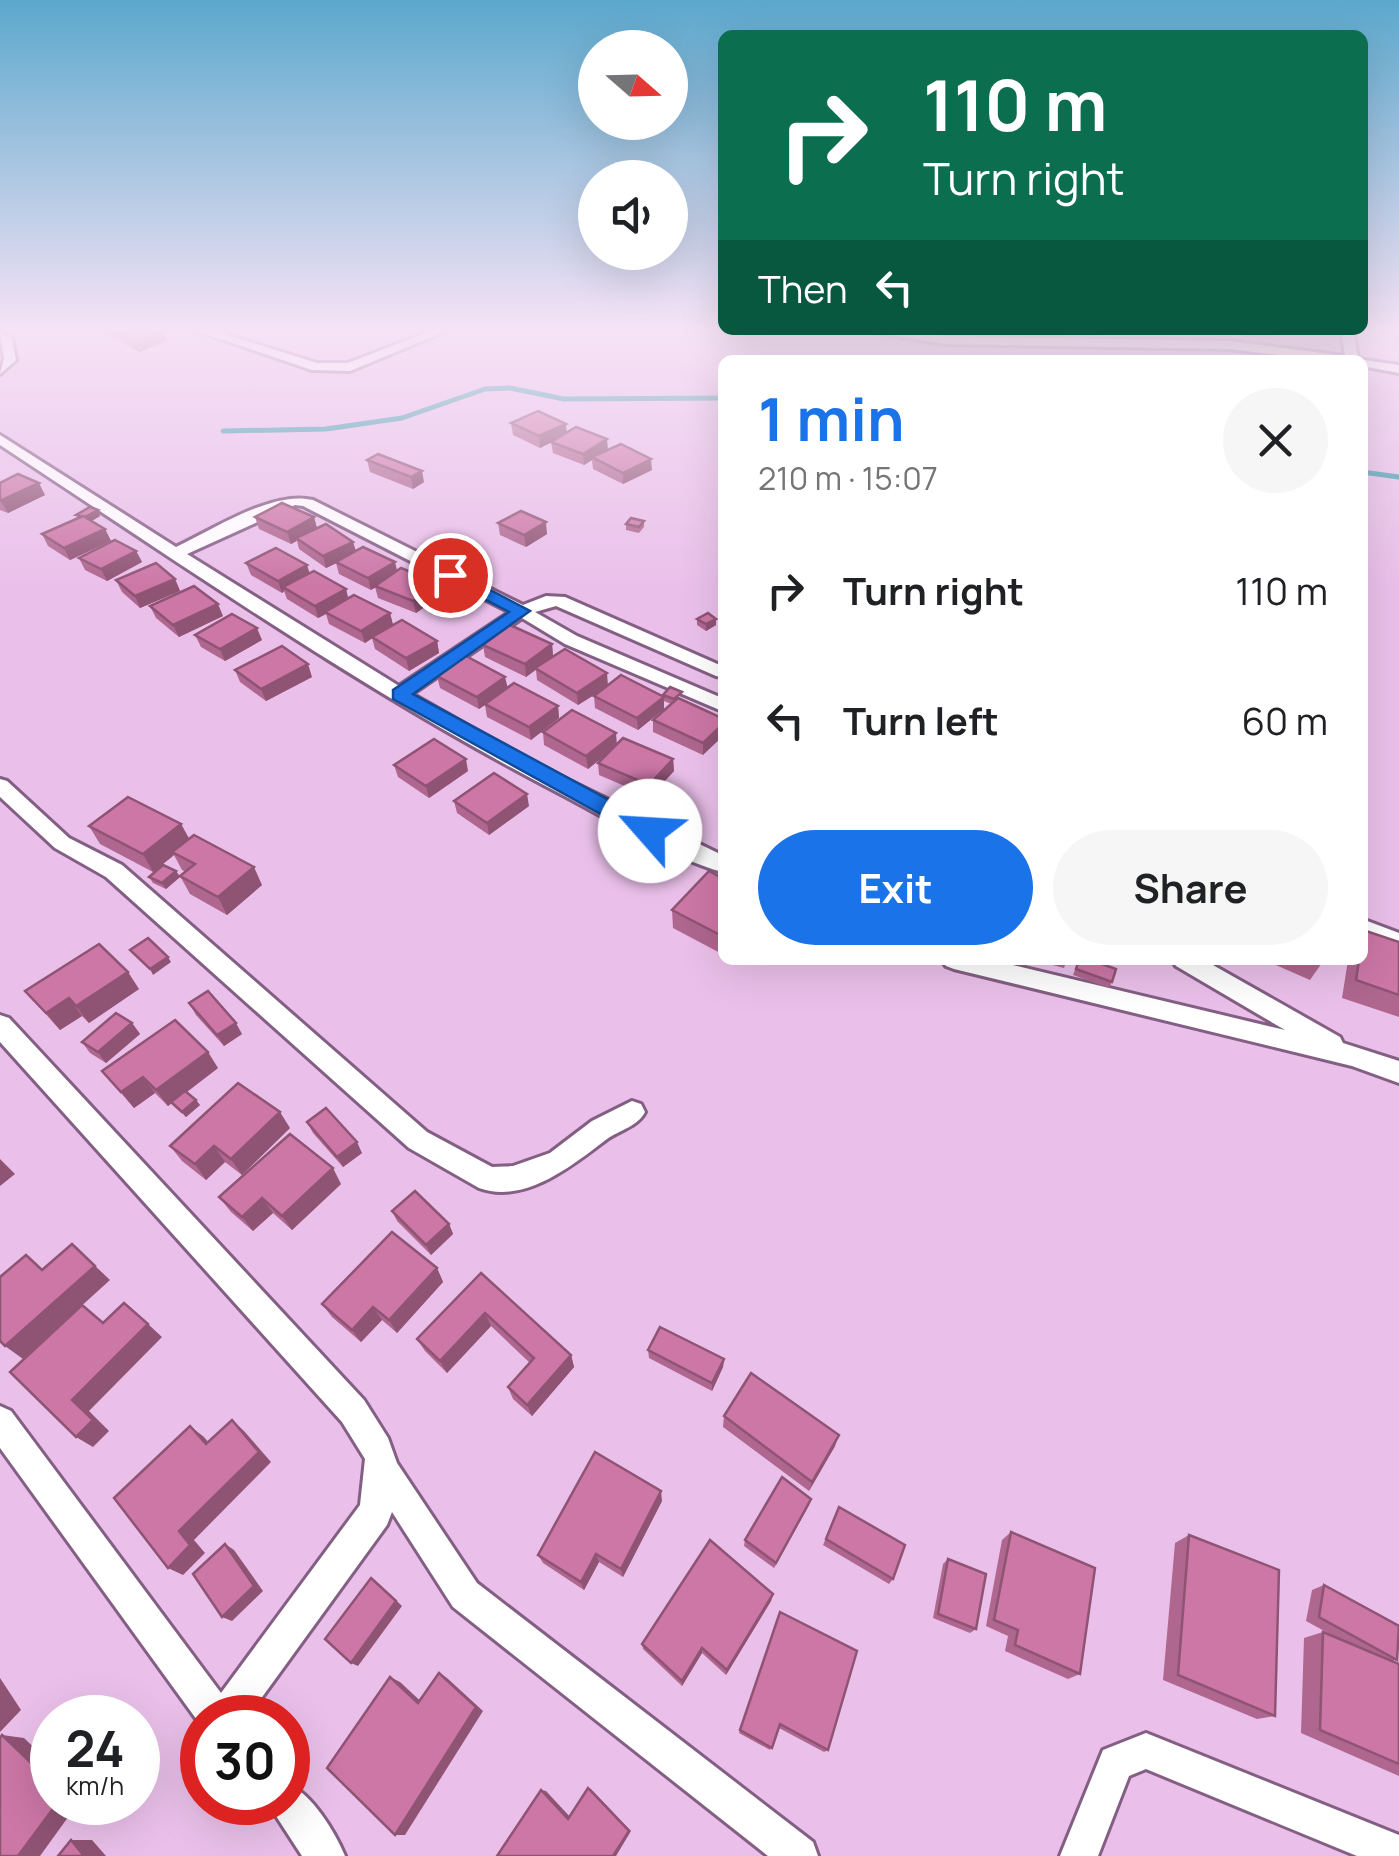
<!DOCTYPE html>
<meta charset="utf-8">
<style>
:root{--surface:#fff;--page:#f6f6f6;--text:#202124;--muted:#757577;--accent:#1a73e8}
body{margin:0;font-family:Manrope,sans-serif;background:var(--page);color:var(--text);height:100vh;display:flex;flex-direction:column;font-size:38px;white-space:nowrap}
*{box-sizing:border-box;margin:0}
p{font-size:32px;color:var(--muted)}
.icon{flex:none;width:55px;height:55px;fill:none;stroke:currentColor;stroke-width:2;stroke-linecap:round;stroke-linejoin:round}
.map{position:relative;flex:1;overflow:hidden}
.sheet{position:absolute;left:718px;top:355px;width:650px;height:610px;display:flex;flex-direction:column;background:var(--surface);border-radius:15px;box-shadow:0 10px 40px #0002}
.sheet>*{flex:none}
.top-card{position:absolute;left:718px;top:30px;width:650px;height:305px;border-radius:15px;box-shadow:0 10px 40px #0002;background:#0b6e4f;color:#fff;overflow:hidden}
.needle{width:65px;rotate:110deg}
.tools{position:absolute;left:578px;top:30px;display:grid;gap:20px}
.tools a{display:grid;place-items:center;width:110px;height:110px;border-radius:50%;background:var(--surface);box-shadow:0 10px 40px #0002;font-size:50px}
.speed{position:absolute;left:30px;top:1695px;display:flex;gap:20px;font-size:50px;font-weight:700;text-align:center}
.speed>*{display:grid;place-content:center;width:130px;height:130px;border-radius:50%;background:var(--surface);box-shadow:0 10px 40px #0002;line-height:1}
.speed small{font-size:25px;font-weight:400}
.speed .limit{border:15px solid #d22;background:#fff;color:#111}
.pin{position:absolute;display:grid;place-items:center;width:85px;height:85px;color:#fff;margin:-42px;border:5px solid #fff;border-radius:50%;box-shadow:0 2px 10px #0007}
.me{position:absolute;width:110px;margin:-55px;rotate:296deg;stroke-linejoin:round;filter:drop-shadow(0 0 8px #0008)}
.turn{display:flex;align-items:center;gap:35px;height:210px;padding:0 40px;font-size:45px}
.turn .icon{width:130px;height:130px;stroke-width:2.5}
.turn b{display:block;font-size:70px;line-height:85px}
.then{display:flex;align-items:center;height:95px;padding:0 40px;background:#0003;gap:20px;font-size:38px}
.round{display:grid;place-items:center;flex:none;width:105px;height:105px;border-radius:52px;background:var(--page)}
.head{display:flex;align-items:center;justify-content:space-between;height:170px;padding:0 40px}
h1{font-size:60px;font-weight:700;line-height:75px;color:var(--accent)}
.cta{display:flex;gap:20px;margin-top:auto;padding:20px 40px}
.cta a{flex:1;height:115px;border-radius:60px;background:var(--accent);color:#fff;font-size:40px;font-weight:700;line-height:115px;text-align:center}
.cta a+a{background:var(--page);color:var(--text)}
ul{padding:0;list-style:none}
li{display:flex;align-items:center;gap:30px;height:130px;padding:0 40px}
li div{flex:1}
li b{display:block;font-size:38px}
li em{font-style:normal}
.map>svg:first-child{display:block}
</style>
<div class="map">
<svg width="1399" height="1856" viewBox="0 0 1399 1856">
<rect width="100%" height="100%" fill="#eac0ea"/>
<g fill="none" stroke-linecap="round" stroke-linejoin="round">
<g stroke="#2997a4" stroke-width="5">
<path d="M223 431 326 429 402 418 485 389 510 388 564 399 722 398"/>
<path d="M1362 472 1399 477"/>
</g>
<defs>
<g id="minor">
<path d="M191 329H208L317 363H348L436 329H451L350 371 312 370Z"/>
<path d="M861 330 945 336 1230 341 1345 356 1341 330H1353L1358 359 1399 365V373L1362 366V360H1319L1230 349 945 344Z"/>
<path d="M0 332 12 339 16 360 0 374 4 359Z"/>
<path d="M0 435 176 547C214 529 273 490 313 500L523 605 546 596 565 597 722 666V677L716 676 556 606 535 612 577 636 722 698V711L565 644 522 618 412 694 541 767 722 855V872C674 859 605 817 559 793 364 692 183 565 0 445ZM295 505 303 506 510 612 399 686 187 554Z"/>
<path d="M0 779 7 781 69 838 122 865 427 1132 492 1167 513 1166 550 1153 592 1121 632 1101 641 1104 645 1112C638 1126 620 1130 607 1139 574 1164 525 1205 479 1188L409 1148 106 877 55 848 0 797Z"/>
<path d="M1362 919 1399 933V951L1362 937Z"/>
<path d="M942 960H992L1285 1030 1176 966 1172 960H1204L1340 1037 1343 1043 1399 1061V1083L1352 1066 954 969 946 966Z"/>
<path d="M0 1015 9 1018 364 1400 388 1438 397 1463 477 1583 813 1842 818 1856H768L453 1607 392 1512 387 1525 247 1718H202V1727L0 1448V1406L11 1411 221 1693 360 1505 365 1459 342 1422 0 1042Z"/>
<path d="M1146 1733 1399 1835V1856H1357L1146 1769 1129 1776 1098 1856H1060L1103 1750Z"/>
<path d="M288 1784C312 1794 335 1832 345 1856H302L267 1802H288Z"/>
</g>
</defs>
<use href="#minor" stroke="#845f84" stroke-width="6"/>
<use href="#minor" fill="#fff" fill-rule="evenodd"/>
</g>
<g fill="#af668f">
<path d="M97 328H159L164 331 167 341 139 352 126 345 125 342 111 337 108 331 105 332Z"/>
<path d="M1236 330H1280L1276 338 1244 337Z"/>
<path d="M511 423 566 424V433L608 450 652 470 623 484 593 469 592 460 584 465 553 453 551 442 540 448 513 435Z"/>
<path d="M367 460 424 482 413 489 370 472Z"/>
<path d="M0 483 45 495 8 513 0 510Z"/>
<path d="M98 510 100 516 92 521 105 529 111 541 70 560 48 546 42 534 78 519 76 515Z"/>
<path d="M255 517H314L317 528 356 551 397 571 439 583 442 595 416 613 378 598 375 587 371 590 339 574 336 563 326 568 299 549 297 541 291 544 259 529Z"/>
<path d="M644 521V527L639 533 626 530V524Z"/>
<path d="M498 523 547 534 526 547 500 535Z"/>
<path d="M136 551 142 562 107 581 85 570 79 558Z"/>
<path d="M246 563 309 573 346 589 348 598 390 613 393 625 437 641 439 653 409 671 375 649 372 638 365 643 329 624 326 614 318 618 287 599 284 591 282 593 251 575Z"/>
<path d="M175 579 180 591 140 608 122 592 116 580Z"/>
<path d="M150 606 223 616 179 637 156 618Z"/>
<path d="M697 619H716V625L706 631 697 625Z"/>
<path d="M195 635 262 640 225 661 201 647Z"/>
<path d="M552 644 553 656 547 661 608 685 663 696 682 698 680 699 722 718 703 755 653 732V720L671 704 664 701V709L638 730 595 708 594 696 602 690 578 705 537 680 536 670 526 677 485 657 483 645Z"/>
<path d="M235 670 312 677 266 701 240 682Z"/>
<path d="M437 676 507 688 558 706 559 718 531 740 487 717 485 705 479 709 440 688Z"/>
<path d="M543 732 616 733V744L673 759 674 771 650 797 599 775 598 763 607 753 588 769 544 745Z"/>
<path d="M394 765 468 771 429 798 398 777Z"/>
<path d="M454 801 529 806 489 835 457 813Z"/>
<path d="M181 824 189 839 262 885 227 915 190 894 180 876 186 872 182 870 174 855 153 872 100 844 89 826Z"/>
<path d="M176 871 180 877 166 889 153 883 149 877Z"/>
<path d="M722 878V954L673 928 672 910Z"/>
<path d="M1399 942V1017L1342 998 1348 960H1362Z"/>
<path d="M1034 960H1067L1064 968Z"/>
<path d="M1079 960 1112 982 1109 988 1073 975Z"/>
<path d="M1264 960H1324L1310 980Z"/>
<path d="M139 989 89 1023 82 1016 60 1030 25 991Z"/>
<path d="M189 1003 242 1034 224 1046 196 1015Z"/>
<path d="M132 1023 140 1034 106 1063 90 1053 82 1042Z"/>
<path d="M218 1068 187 1092 200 1105 186 1117 172 1103 168 1106 155 1093 134 1108 102 1071Z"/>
<path d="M307 1122 362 1153 343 1167 313 1133Z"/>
<path d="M290 1128 242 1175 225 1162 206 1180 182 1161 170 1146Z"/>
<path d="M341 1184 292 1230 273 1213 253 1231 231 1212 219 1197Z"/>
<path d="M392 1211 449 1224 453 1234 431 1255 397 1221Z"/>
<path d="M437 1268 443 1282 397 1333 382 1320 361 1342 332 1317 322 1304Z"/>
<path d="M481 1273 571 1355 574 1367 532 1416 513 1399 508 1387 530 1363 491 1326 447 1373 425 1351 417 1339Z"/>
<path d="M648 1350 724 1359 723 1367 712 1391 649 1358Z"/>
<path d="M724 1416 835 1446 809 1491 723 1427Z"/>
<path d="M662 1501 623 1577 599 1562 584 1590 543 1563 538 1555Z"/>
<path d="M809 1505 774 1568 744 1546 745 1540Z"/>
<path d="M839 1507 893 1579 889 1584 823 1545Z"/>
<path d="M1011 1532 1080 1674 1068 1679 1005 1651 1008 1636 986 1626 1002 1540Z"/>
<path d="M1189 1535 1275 1716 1257 1719 1163 1680 1175 1543Z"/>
<path d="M948 1559 976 1629 970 1633 933 1618 943 1564Z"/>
<path d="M1324 1585 1397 1660 1392 1661 1399 1664V1776L1301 1733 1304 1638 1323 1632 1339 1639 1306 1621 1312 1590Z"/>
<path d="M773 1594 771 1601 726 1675 702 1653 682 1686 643 1649 642 1644Z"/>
<path d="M780 1612 828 1750 824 1752 779 1728 770 1750 739 1733Z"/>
</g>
<g fill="#8f5374">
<path d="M164 331 167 341 139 352 135 341Z"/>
<path d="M566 424 567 435 540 448 539 436Z"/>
<path d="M607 439 608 450 592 457V460L584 465 583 454Z"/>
<path d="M651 459 652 470 623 484V473Z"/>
<path d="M422 471 424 482 413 489 411 477Z"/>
<path d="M39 483 45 495 8 513 1 501Z"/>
<path d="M98 510 100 516 86 524 84 518Z"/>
<path d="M314 517 317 529 296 538V541L291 544 287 532Z"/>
<path d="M546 522 547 534 526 547 524 535Z"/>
<path d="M105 529 111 541 70 560 64 548Z"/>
<path d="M353 542 357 554 326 568 323 556Z"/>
<path d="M136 551 142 562 107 581 101 569Z"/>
<path d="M395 562 398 574 371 590 368 578Z"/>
<path d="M307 565 311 577 283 587 284 591 282 593 278 581Z"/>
<path d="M175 579 180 591 140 608 135 596Z"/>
<path d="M439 583 442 595 416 613 413 601Z"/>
<path d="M346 589 349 602 325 612 326 614 318 618 315 606Z"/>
<path d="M218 604 223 616 179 637 173 625Z"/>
<path d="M390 613 393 625 365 643 361 631Z"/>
<path d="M716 619V625L706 631V624Z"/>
<path d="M257 628 262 640 225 661 220 649Z"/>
<path d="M437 641 439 653 409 671 406 658Z"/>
<path d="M552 644 553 656 526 677 525 664Z"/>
<path d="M308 664 312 677 266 701 261 689Z"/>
<path d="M607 673 608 686 578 705 577 693Z"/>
<path d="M505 677 508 689 479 709 477 697Z"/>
<path d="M664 697V709L638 730 637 718Z"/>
<path d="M558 706 559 718 531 740 529 727Z"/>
<path d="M722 725V737L703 755V743Z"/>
<path d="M616 733 617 746 588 769 586 756Z"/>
<path d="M466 759 468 771 429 798 426 786Z"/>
<path d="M673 759 674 771 650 797 649 785Z"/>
<path d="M527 794 529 806 489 835 487 823Z"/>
<path d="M181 824 191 842 172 852 174 855 153 872 143 854Z"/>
<path d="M254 867 262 885 227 915 218 897Z"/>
<path d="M176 871 180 877 166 889 162 883Z"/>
<path d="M168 957 171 962 153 975 150 969Z"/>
<path d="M128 972 139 989 89 1023 76 1006Z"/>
<path d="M69 998 82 1016 60 1030 46 1013Z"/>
<path d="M132 1023 140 1034 106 1063 98 1052Z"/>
<path d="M236 1023 242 1034 224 1046 217 1035Z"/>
<path d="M208 1052 218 1068 168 1106 156 1090Z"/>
<path d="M143 1077 155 1093 134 1108 121 1092Z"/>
<path d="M196 1100 200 1105 186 1117 182 1112Z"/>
<path d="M280 1112 290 1128 242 1175 231 1159Z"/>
<path d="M357 1142 362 1153 343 1167 337 1157Z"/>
<path d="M214 1146 225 1162 206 1180 195 1164Z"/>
<path d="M0 1159 15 1174 0 1186Z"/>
<path d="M333 1168 341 1184 292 1230 282 1216Z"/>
<path d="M262 1198 273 1213 253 1231 242 1217Z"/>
<path d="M449 1224 453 1234 431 1255 426 1245Z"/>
<path d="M72 1244 110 1280 23 1359 5 1346Z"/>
<path d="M437 1268 443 1282 397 1333 389 1320Z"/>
<path d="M373 1307 382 1320 361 1342 352 1330Z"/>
<path d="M485 1313 491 1326 447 1373 440 1361Z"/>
<path d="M148 1324 162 1337 89 1411 109 1431 93 1447 76 1437 72 1400Z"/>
<path d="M571 1355 574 1367 532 1416 527 1405Z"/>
<path d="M724 1359 723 1367 712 1391V1383Z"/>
<path d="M232 1420 244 1431 271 1462 194 1540 205 1553 183 1575 168 1568 179 1531Z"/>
<path d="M190 1426 204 1437 219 1455 206 1444Z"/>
<path d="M839 1435 835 1446 809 1491 812 1482Z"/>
<path d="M661 1491 662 1501 623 1577 621 1569Z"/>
<path d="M811 1499 809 1505 774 1568 776 1563Z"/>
<path d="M225 1544 234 1550 263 1591 232 1621 222 1617Z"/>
<path d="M596 1554 599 1562 584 1590 581 1582Z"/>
<path d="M378 1583 402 1606 358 1666 351 1663Z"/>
<path d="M773 1594 771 1601 726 1675 727 1670Z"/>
<path d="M702 1648V1653L682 1686V1681Z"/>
<path d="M439 1673 447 1678 483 1711 405 1835H395Z"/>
<path d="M390 1677 400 1682 427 1707 418 1703Z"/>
<path d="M0 1678 21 1710 0 1732Z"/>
<path d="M2 1735 24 1738 52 1765V1783Z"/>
<path d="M588 1788 591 1789 631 1831 616 1856H613Z"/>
<path d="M541 1790 546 1791 572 1819H568Z"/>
<path d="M58 1802H79L40 1856H18Z"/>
<path d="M71 1840H92L106 1856H84Z"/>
</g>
<g fill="#cc77a6" stroke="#8f5374" stroke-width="2.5">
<path d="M140 328H159L164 331 135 341 122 335Z"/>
<path d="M538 411 566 424 539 436 511 423Z"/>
<path d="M576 427 607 439 583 454 551 442Z"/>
<path d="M621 444 651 459 623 473 592 457Z"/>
<path d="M378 454 422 471 411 477 367 460Z"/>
<path d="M18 474 39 483 0 501V483Z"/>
<path d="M282 503 314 517 287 532 255 517Z"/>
<path d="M90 507 98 510 85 517 76 515Z"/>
<path d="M521 511 546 522 524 535 498 523Z"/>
<path d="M83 516 105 529 64 548 42 534Z"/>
<path d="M631 518 644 521 639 527 626 524Z"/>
<path d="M326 524 353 542 323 556 296 538Z"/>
<path d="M115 540 136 551 101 569 79 558Z"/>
<path d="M363 547 395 562 368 578 336 562Z"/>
<path d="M276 548 307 565 278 581 246 563Z"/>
<path d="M156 563 175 579 135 596 116 580Z"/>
<path d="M401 568 439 583 413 601 375 586Z"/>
<path d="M314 571 346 589 315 606 283 587Z"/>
<path d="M194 586 218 604 173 625 150 606Z"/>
<path d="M354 595 390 613 361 631 325 612Z"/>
<path d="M708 613 716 619 706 624 697 619Z"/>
<path d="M232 614 257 628 220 649 195 635Z"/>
<path d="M402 620 437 641 406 658 372 637Z"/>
<path d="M510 625 552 644 525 664 483 645Z"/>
<path d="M282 646 308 664 261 689 235 670Z"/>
<path d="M565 649 607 673 577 693 535 668Z"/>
<path d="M466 656 505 677 477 697 437 676Z"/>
<path d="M621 675 664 697 637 718 594 696Z"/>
<path d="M514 683 558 706 529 727 485 704Z"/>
<path d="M670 687 682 692 674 699 663 695Z"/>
<path d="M678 698 722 718V725L703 743 653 720Z"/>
<path d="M572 710 616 733 586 756 543 732Z"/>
<path d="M623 738 673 759 649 785 598 763Z"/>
<path d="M434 739 466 759 426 786 394 765Z"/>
<path d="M494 773 527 794 487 823 454 801Z"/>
<path d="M128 797 181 824 143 854 89 826Z"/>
<path d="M194 835 254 867 218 897 180 876 195 864 172 852Z"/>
<path d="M163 865 176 871 162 883 149 877Z"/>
<path d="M709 871 722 878V936L672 910Z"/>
<path d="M1363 930 1399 942V995L1356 980 1359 960H1362Z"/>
<path d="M148 938 168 957 150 969 130 950Z"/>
<path d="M99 944 128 972 76 1006 69 998 46 1013 25 991Z"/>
<path d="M1079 960H1091L1116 969 1112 982 1076 969Z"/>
<path d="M208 991 236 1023 217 1035 189 1003Z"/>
<path d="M116 1013 132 1023 98 1052 82 1042Z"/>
<path d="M175 1020 208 1052 156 1090 143 1077 121 1092 102 1071Z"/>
<path d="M238 1083 280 1112 231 1159 214 1146 195 1164 170 1146Z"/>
<path d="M185 1091 196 1100 182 1112 171 1102Z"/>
<path d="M326 1108 357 1142 337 1157 307 1122Z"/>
<path d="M290 1134 333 1168 282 1216 262 1198 242 1217 219 1197Z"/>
<path d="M415 1191 449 1224 426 1245 392 1211Z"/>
<path d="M392 1232 437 1268 389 1320 373 1307 352 1330 322 1304Z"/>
<path d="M72 1244 95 1266 5 1346 0 1341V1277L26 1255 42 1270Z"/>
<path d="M481 1273 571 1355 527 1405 508 1387 534 1358 485 1313 440 1361 417 1339Z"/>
<path d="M124 1303 148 1324 72 1400 93 1420 76 1437 10 1372 82 1305 103 1323Z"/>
<path d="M660 1327 724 1359 712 1383 648 1350Z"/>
<path d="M751 1373 839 1435 812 1482 724 1416Z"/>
<path d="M232 1420 259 1452 179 1531 190 1545 168 1568 114 1498 190 1426 206 1444Z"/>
<path d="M595 1452 661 1491 621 1569 596 1554 581 1582 538 1555Z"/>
<path d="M782 1477 811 1499 776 1563 745 1540Z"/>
<path d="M839 1507 905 1545 893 1579 826 1539Z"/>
<path d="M1011 1532 1095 1568 1080 1674 1015 1645 1018 1630 994 1620Z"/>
<path d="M1189 1535 1279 1570 1275 1716 1178 1675Z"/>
<path d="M710 1540 773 1594 727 1670 702 1648 682 1681 642 1644Z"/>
<path d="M225 1544 254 1586 222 1617 193 1574Z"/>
<path d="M948 1559 986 1574 976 1629 938 1614Z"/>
<path d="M371 1578 396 1601 351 1663 325 1639Z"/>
<path d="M1324 1585 1399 1626 1397 1660 1319 1617Z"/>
<path d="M780 1612 857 1651 828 1750 780 1724 772 1748 740 1730Z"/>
<path d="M1323 1632 1399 1664V1764L1320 1730Z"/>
<path d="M439 1673 476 1707 395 1835 327 1768 390 1677 418 1703Z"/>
<path d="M2 1735 52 1783V1802H58L18 1856H0V1738Z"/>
<path d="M588 1788 629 1831 613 1856H497L541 1790 568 1819Z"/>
<path d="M71 1840 84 1856H58Z"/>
</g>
<linearGradient id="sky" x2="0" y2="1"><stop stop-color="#5ba8cd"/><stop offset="0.56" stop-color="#f6e3f6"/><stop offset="1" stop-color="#f6e3f6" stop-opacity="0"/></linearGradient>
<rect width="1399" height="588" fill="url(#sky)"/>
<path fill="#1a73e8" stroke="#114b97" stroke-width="2.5" d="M444 572H456L530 611 413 694 657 826 660 831 657 837H642L393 699V690L509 612 444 578Z"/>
</svg>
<div class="tools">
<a><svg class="needle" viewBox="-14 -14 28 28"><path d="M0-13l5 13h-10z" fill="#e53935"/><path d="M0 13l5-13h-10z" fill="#757577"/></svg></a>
<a><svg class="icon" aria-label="sound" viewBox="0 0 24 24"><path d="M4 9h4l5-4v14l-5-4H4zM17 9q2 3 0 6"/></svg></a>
</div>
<div class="speed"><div>24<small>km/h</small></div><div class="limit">30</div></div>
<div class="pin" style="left:450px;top:575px;background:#d93025"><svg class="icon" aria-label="arrive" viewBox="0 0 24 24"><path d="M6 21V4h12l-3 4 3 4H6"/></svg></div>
<svg class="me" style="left:650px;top:831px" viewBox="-20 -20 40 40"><circle r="19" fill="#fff"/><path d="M0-13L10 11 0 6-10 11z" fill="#1a73e8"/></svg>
<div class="top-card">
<div class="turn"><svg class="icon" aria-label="right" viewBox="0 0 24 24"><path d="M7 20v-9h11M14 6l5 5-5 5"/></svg><div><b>110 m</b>Turn right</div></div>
<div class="then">Then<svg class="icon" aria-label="left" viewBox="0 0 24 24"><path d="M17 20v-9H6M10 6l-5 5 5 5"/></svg></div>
</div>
<section class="sheet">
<div class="head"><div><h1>1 min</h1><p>210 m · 15:07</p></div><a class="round"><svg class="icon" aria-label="close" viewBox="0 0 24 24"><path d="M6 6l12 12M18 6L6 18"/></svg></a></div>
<ul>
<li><svg class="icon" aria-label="right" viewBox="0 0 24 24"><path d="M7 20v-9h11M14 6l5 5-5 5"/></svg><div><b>Turn right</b></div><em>110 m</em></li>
<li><svg class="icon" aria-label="left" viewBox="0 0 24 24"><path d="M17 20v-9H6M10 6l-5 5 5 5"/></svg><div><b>Turn left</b></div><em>60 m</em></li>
</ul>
<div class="cta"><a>Exit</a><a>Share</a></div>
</section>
</div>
